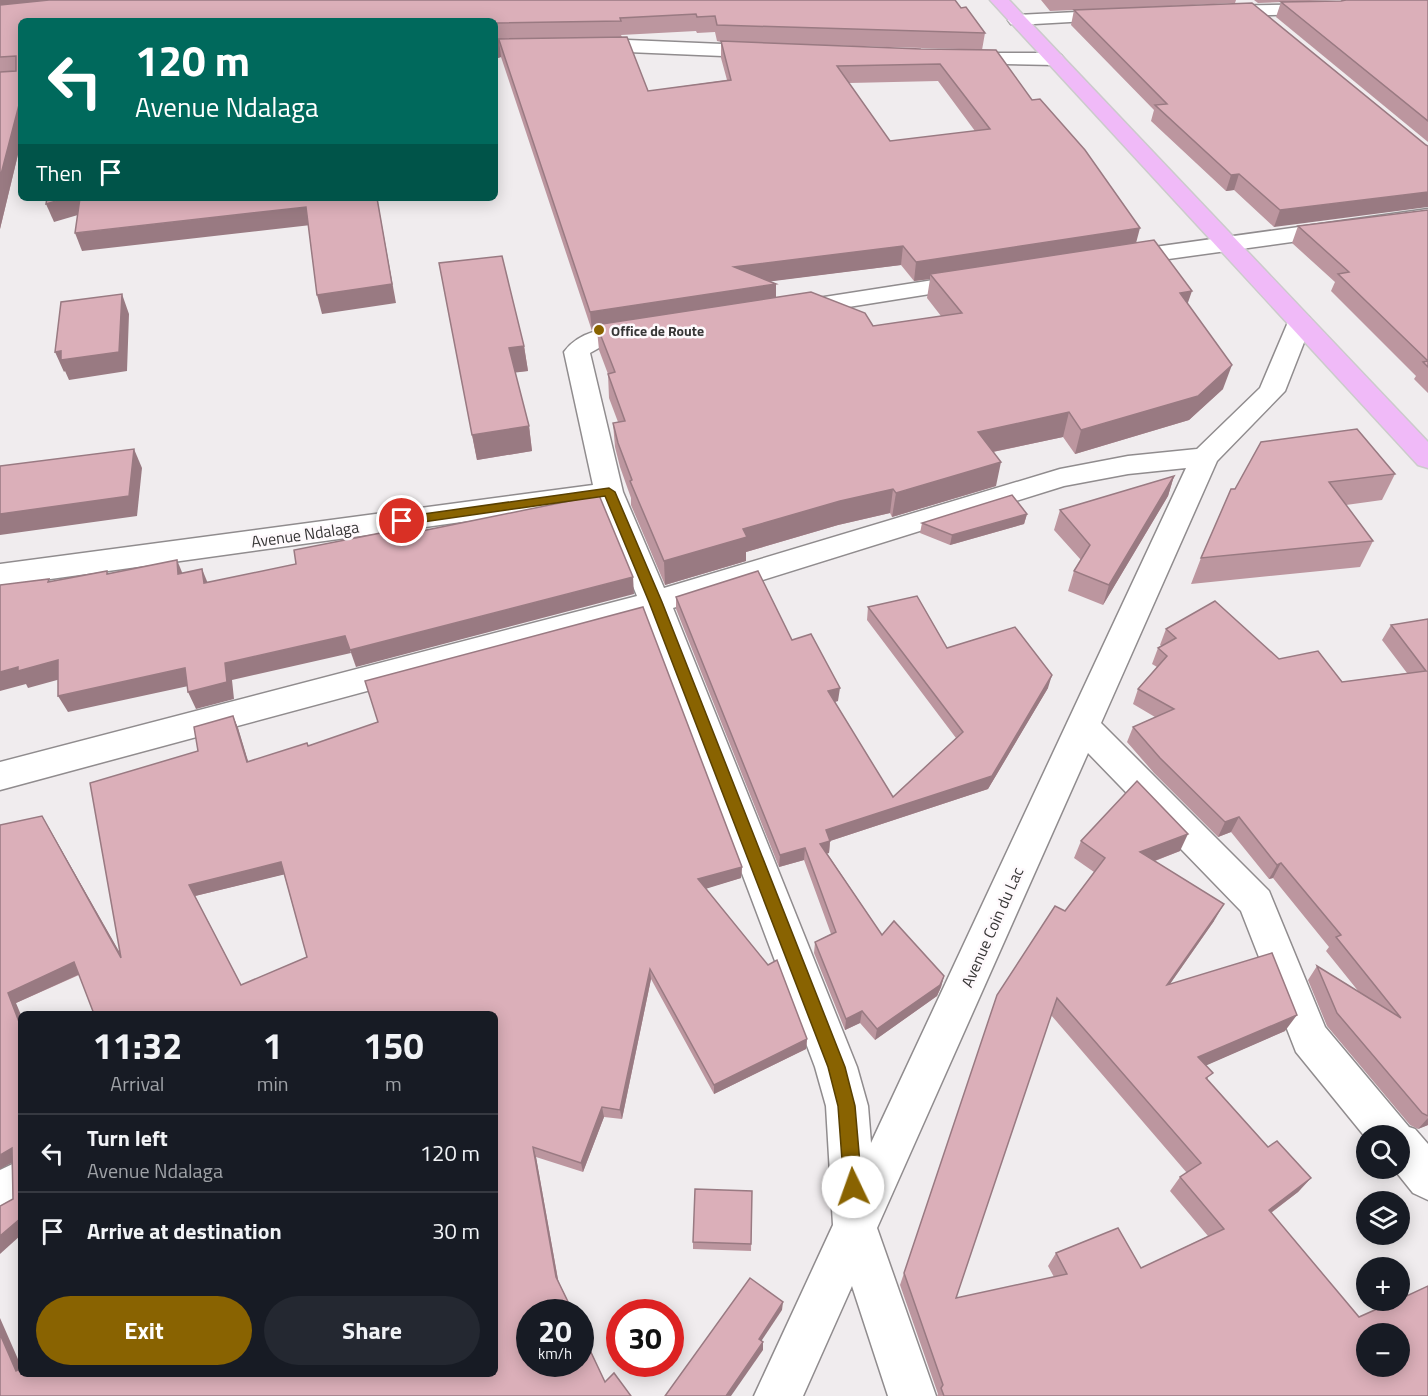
<!DOCTYPE html>
<meta charset="utf-8">
<style>
:root{--surface:#171b24;--page:#242831;--text:#f1f3f6;--muted:#9ea1a6;--line:#363941;--accent:#896301}
body{margin:0;font-family:"Titillium Web",sans-serif;background:var(--page);color:var(--text);height:100vh;display:flex;flex-direction:column;font-size:22px;white-space:nowrap}
*{box-sizing:border-box;margin:0}
p{font-size:20px;color:var(--muted)}
.icon{flex:none;width:33px;height:33px;fill:none;stroke:currentColor;stroke-width:2;stroke-linecap:round;stroke-linejoin:round}
.map{position:relative;flex:1;overflow:hidden}
.side{position:absolute;left:18px;top:1011px;width:480px;height:366px;display:flex;flex-direction:column;background:var(--surface);border-radius:9px;box-shadow:0 3px 15px #0003}
.side>*{flex:none}
.guide{position:absolute;left:18px;top:18px;width:480px;height:183px;border-radius:9px;box-shadow:0 3px 15px #0003;background:#00695c;color:#fff;overflow:hidden}
.buttons{position:absolute;left:1356px;top:1125px;display:grid;gap:12px}
.buttons a{display:grid;place-items:center;width:54px;height:54px;border-radius:50%;background:var(--surface);box-shadow:0 3px 15px #0003;font-size:30px}
.speed{position:absolute;left:516px;top:1299px;display:flex;gap:12px;font-size:30px;font-weight:700;text-align:center}
.speed>*{display:grid;place-content:center;width:78px;height:78px;border-radius:50%;background:var(--surface);box-shadow:0 3px 15px #0003;line-height:1}
.speed small{font-size:15px;font-weight:400}
.speed .limit{border:9px solid #d22;background:#fff;color:#111}
.pin{position:absolute;display:grid;place-items:center;width:51px;height:51px;color:#fff;margin:-26px;border:3px solid #fff;border-radius:50%;box-shadow:0 2px 6px #0007}
.me{position:absolute;width:66px;margin:-33px;rotate:357deg;stroke-linejoin:round;filter:drop-shadow(0 0 4px #0008)}
.turn{display:flex;align-items:center;gap:21px;height:126px;padding:0 18px;font-size:27px}
.turn .icon{width:78px;height:78px;stroke-width:2.5}
.turn b{display:block;font-size:42px;line-height:51px}
.then{display:flex;align-items:center;height:57px;padding:0 18px;background:#0003;gap:12px;font-size:22px}
.eta{display:flex;justify-content:space-evenly;align-items:center;height:102px;text-align:center}
.eta b{font-size:36px;font-weight:700;line-height:42px}
.action{display:flex;gap:12px;margin-top:auto;padding:12px 18px}
.action a{flex:1;height:69px;border-radius:36px;background:var(--accent);color:#fff;font-size:24px;font-weight:700;line-height:69px;text-align:center}
.action a+a{background:var(--page);color:var(--text)}
ul{padding:0;list-style:none}
li{display:flex;align-items:center;gap:18px;height:78px;padding:0 18px;border-top:2px solid var(--line)}
li div{flex:1}
li b{display:block;font-size:22px}
li em{font-style:normal}
.map>svg:first-child{display:block}
</style>
<div class="map">
<svg width="1428" height="1396" viewBox="0 0 1428 1396">
<rect width="100%" height="100%" fill="#f0ecee"/>
<g fill="none" stroke-linecap="round" stroke-linejoin="round">
<defs>
<g id="minor">
<path d="M1350 0H1382L1379 4 1335 14 1214 16 1208 15 1205 11 1208 7 1214 6 1335 4Z"/>
<path d="M1117 10 1123 11 1126 15 1123 19 1017 25 1011 24 1008 20 1011 16 1017 15Z"/>
<path d="M604 39 767 46 774 48 776 52 774 56 767 58 604 51 495 54V42Z"/>
<path d="M960 53H1054L1061 55 1064 59 1061 63 1054 65 953 63 950 59 953 55Z"/>
<path d="M1428 209V223L1118 266 1110 264 1106 259 1110 254 1118 252Z"/>
<path d="M972 274 980 276 984 281 980 286 792 316 783 314 780 309 783 304 792 302Z"/>
<path d="M1300 315 1309 317 1312 322 1285 391 1217 461 1101 723 1269 891 1325 1027 1409 1127 1415 1129 1428 1144V1200L1413 1193 1393 1168H1400V1136H1366V1138L1296 1052 1241 911 1088 753 877 1228 936 1396H888L852 1286 803 1396H754L833 1225 826 1106 815 1067 645 616 0 790V762L637 596 599 503 0 586V564L593 485 564 352C582 327 615 328 643 325L652 327 655 332 652 337 606 344 590 353 623 492 664 588 1060 469 1128 456 1197 449 1260 388 1288 322 1291 317ZM1186 468 871 1143 868 1106 857 1067 673 608 1064 486 1128 474Z"/>
<path d="M21 1160V1208L0 1218V1170Z"/>
</g>
<path id="highway" d="M990 0H1009L1428 442V468L1418 465Z"/>
</defs>
<use href="#minor" stroke="#908c8e" stroke-width="3"/>
<use href="#highway" stroke="#cbcbcb" stroke-width="3"/>
<use href="#minor" fill="#fff" fill-rule="evenodd"/>
<use href="#highway" fill="#f0baf8" fill-rule="evenodd"/>
</g>
<g fill="#bc969f" fill-rule="evenodd">
<path d="M0 0 961 8 985 33 982 50 1032 100 1136 243 1188 304 1223 389 1189 420 1075 454 1063 437 993 452 996 486 892 517 890 513 838 525 746 552V561L665 585 631 505V498L620 467 615 447 613 423 618 422 609 398 608 374 599 350 597 330 592 331 501 57 495 59V21H21V142L0 229ZM696 31 697 33 715 32 717 41 721 42V58L727 80 648 91 622 37 621 35ZM785 44 887 47 959 49H921ZM938 81 975 131 890 141 849 83ZM901 265 914 281 930 279 927 298 941 316 873 326 776 298V284L770 281Z"/>
<path d="M1041 0H1236L1235 3 1086 10 1426 145 1274 227 1234 190 1226 191 1151 121 1154 110 1071 25 1074 10 1050 11Z"/>
<path d="M1254 0H1336L1258 3Z"/>
<path d="M1428 0V142L1276 17 1281 2Z"/>
<path d="M1428 210V393L1414 379 1416 376 1331 291 1335 282 1292 243 1298 226Z"/>
<path d="M439 263 524 346 528 371 515 372 529 426 532 451 477 460Z"/>
<path d="M1395 474 1382 500 1346 505 1373 541 1360 567 1191 584 1201 558 1231 489Z"/>
<path d="M1174 476 1168 496 1103 605 1068 591 1074 571 1081 560 1054 530 1060 510Z"/>
<path d="M1027 514 1024 524 950 545 920 533 922 523Z"/>
<path d="M676 597 792 640 838 701 834 702 893 797 956 738 867 620 868 607 947 648 1048 688 988 789 830 841 829 853H827L882 935 944 976 941 987 937 996 875 1040 860 1023 845 1030 814 953 815 942 831 934 804 860 779 867 676 609Z"/>
<path d="M1428 619V1125L1418 1129 1410 1125 1327 1026 1308 980 1317 966 1359 992 1326 951 1329 947 1273 878 1269 879 1231 832 1218 837 1154 773 1127 742 1133 727 1155 717 1133 704 1138 689 1157 667 1152 664 1158 648 1162 646 1160 645 1166 629 1279 659 1342 682 1407 673 1382 640 1391 625Z"/>
<path d="M233 716 238 728 248 762 308 746 742 867 741 878 706 888 807 1039 806 1049 714 1094 651 979 622 1119 604 1117 583 1172 536 1157 558 1280 605 1382 631 1396 21 1374H495V1014L79 975 16 1003 13 1199 0 825 49 828 121 955 198 751ZM284 874 307 957 241 985 195 896Z"/>
<path d="M1081 841 1180 851 1155 861 1214 921 1170 984 1285 1031 1206 1065 1208 1080 1268 1147 1311 1178 1298 1192 1271 1213 1359 1317 1428 1396H937L938 1394 900 1285 997 995 1065 911 1094 872 1074 858ZM1051 1015 1187 1173 1180 1177 1170 1191 1208 1236 1141 1268 1056 1253 1048 1266 1054 1277 956 1298Z"/>
<path d="M752 1191 751 1251 693 1249V1242Z"/>
</g>
<g fill="#997a82">
<path d="M0 0H77L0 8Z"/>
<path d="M499 40 501 57 495 59V41Z"/>
<path d="M20 101 21 105V142L0 229V178Z"/>
<path d="M1239 174 1234 190 1226 191 1231 175Z"/>
<path d="M1428 192V207L1274 227 1280 210Z"/>
<path d="M66 198H82L88 212 54 222 46 204Z"/>
<path d="M377 198 396 303 322 314 317 295Z"/>
<path d="M306 207 311 225 82 251 75 233Z"/>
<path d="M1140 228 1135 247 930 274V279L914 281 916 262Z"/>
<path d="M903 246 901 265 734 286V267Z"/>
<path d="M776 284V303L597 326V330L592 331 590 312Z"/>
<path d="M1192 291 1184 314 1180 293Z"/>
<path d="M122 294 129 314 127 371 69 380 65 371 64 372 55 352Z"/>
<path d="M524 346 528 371 512 373 509 348Z"/>
<path d="M1232 365 1223 389 1189 420 1075 454 1081 430Z"/>
<path d="M1069 412 1063 437 973 456 978 432Z"/>
<path d="M529 426 532 451 477 460 472 435Z"/>
<path d="M134 449 142 468 137 516 0 535V514Z"/>
<path d="M1001 462 996 486 892 517 896 493Z"/>
<path d="M1174 476 1168 496 1103 605 1109 585Z"/>
<path d="M893 489 890 513 838 525 746 552V561L665 585 664 561 743 529 840 501Z"/>
<path d="M1027 514 1024 524 950 545 952 535Z"/>
<path d="M177 560 184 577 178 574Z"/>
<path d="M202 569 209 586 204 583Z"/>
<path d="M633 577 634 594 356 667 350 650Z"/>
<path d="M345 636 351 653 232 680 234 699 196 709 188 692 225 663Z"/>
<path d="M58 660 68 677 28 688 26 684 0 691V672L18 667Z"/>
<path d="M185 668 193 685 68 712 58 696Z"/>
<path d="M1052 675 1048 688 988 789 830 841 829 853 819 856 820 844 826 830 992 776Z"/>
<path d="M840 688 838 701 827 704 828 691Z"/>
<path d="M233 716 238 728 252 774 247 762Z"/>
<path d="M42 816 49 828 129 969 121 958Z"/>
<path d="M1239 817 1231 832 1218 837 1225 822Z"/>
<path d="M1188 834 1180 851 1133 869 1140 852Z"/>
<path d="M805 848 804 860 779 867 780 855Z"/>
<path d="M281 862 286 874 195 896 189 885Z"/>
<path d="M1281 863 1273 878 1269 879 1277 865Z"/>
<path d="M742 867 741 878 699 891 698 879Z"/>
<path d="M1224 904 1214 921 1158 1001 1167 985Z"/>
<path d="M74 962 82 973 16 1003 21 1015V1027L8 993Z"/>
<path d="M650 969 651 979 622 1119 620 1110Z"/>
<path d="M944 976 941 987 937 996 875 1040 877 1029Z"/>
<path d="M862 1011 860 1023 845 1030 846 1019Z"/>
<path d="M1297 1015 1285 1031 1189 1073 1198 1057Z"/>
<path d="M807 1039 806 1049 714 1094V1085Z"/>
<path d="M602 1107 604 1117 583 1172 581 1163Z"/>
<path d="M1428 1118V1125L1418 1129Z"/>
<path d="M533 1147 536 1157 559 1285 556 1277Z"/>
<path d="M12 1148 21 1158 0 1169V1155Z"/>
<path d="M1311 1178 1298 1192 1257 1223 1269 1210Z"/>
<path d="M21 1218V1235L0 1254V1236Z"/>
<path d="M783 1302 782 1310 758 1346 759 1339Z"/>
<path d="M0 1318 21 1366V1374L16 1371 0 1334Z"/>
<path d="M763 1342V1350L731 1396H726Z"/>
</g>
<g fill="#dbafb9" stroke="#997a82" stroke-width="1.5" fill-rule="evenodd">
<path d="M49 0H955L961 8 966 7 985 33 717 25 715 16 697 17 696 14 620 18 621 21 495 23V21H21V101H20L0 178V72L16 71V56L0 57V5Z"/>
<path d="M1346 0H1428V121L1281 2 1341 1Z"/>
<path d="M1252 3 1426 145 1428 146V192L1280 210 1239 174 1231 175 1155 105 1167 104 1074 10Z"/>
<path d="M627 37 648 91 731 80 721 41 921 49 996 50 1032 100 1040 99 1085 150 1140 228 916 262 903 246 734 267 776 284 590 312 499 40 495 41V39ZM940 64 990 129 890 141 837 66Z"/>
<path d="M47 198H66L46 204Z"/>
<path d="M80 198H377L392 284 317 295 306 207 75 233Z"/>
<path d="M1428 210V367L1423 362 1428 361 1338 274 1349 272 1298 226Z"/>
<path d="M1154 240 1192 291 1180 293 1232 365 1198 396 1081 430 1069 412 978 432 1001 462 896 493 893 489 840 501 743 529 747 537 664 561 630 481 632 480 618 443 613 423 625 421 608 374 615 372 597 326 602 324 811 292 865 313 873 326 962 313 930 274Z"/>
<path d="M502 256 524 346 509 348 529 426 472 435 439 263Z"/>
<path d="M122 294 119 352 61 360V351L55 352 61 302Z"/>
<path d="M1357 429 1395 474 1329 482 1373 541 1201 558 1231 489H1235L1261 442Z"/>
<path d="M134 449 129 496 0 514V466Z"/>
<path d="M1174 476 1109 585 1074 571 1090 545 1060 510Z"/>
<path d="M599 495 633 577 350 650 345 636 225 663 227 682 188 692 185 668 58 696V660L18 671V667L0 672V585L49 579 48 582 107 571V574L177 560 178 574 202 569 204 583 296 564 294 550 391 531 392 537Z"/>
<path d="M1012 495 1027 514 952 535 922 523Z"/>
<path d="M758 571 792 640 811 634 840 688 828 691 893 797 963 732 868 607 917 596 947 648 1015 627 1052 675 992 776 826 830 830 841 820 844 882 935 894 921 944 976 940 985 877 1029 862 1011 846 1019 815 942 836 932 805 848 780 855 676 597Z"/>
<path d="M1215 601 1279 659 1318 651 1342 682 1426 671 1391 625 1428 619V1116L1422 1113 1337 1013 1317 966 1401 1018 1336 937 1341 935 1281 863 1277 865 1239 817 1225 822 1160 758 1133 727 1174 709 1138 689 1167 656 1158 648 1176 638 1166 629Z"/>
<path d="M643 607 742 867 698 879 768 965 777 960 807 1039 714 1085 650 969 620 1110 602 1107 581 1163 533 1147 556 1277 573 1312H530V1364H580V1329L605 1382 614 1373 631 1396H0V1334L16 1371 21 1368V1374H495V1014H94L74 962 8 993 21 1027V1218L0 1236V1206L13 1199 12 1148 0 1155V825L42 816 121 958 90 783 198 751 194 727 233 716 247 762 307 743 308 746 378 722 365 681ZM281 862 307 957 241 985 189 885Z"/>
<path d="M1137 781 1188 834 1140 852 1224 904 1167 985 1272 953 1297 1015 1198 1057 1213 1073 1206 1078 1268 1147 1277 1141 1311 1178 1269 1210 1359 1317 1397 1300H1400V1299L1428 1286V1396H944L941 1388 943 1385 904 1273 997 995 1055 906 1065 911 1105 858 1081 841ZM1057 998 1201 1163 1180 1177 1224 1229 1141 1268 1118 1228 1056 1253 1067 1274 956 1298ZM1366 1334H1400V1366H1366Z"/>
<path d="M695 1189 752 1191 751 1244 693 1242Z"/>
<path d="M750 1278 783 1302 759 1339 763 1342 726 1396H665Z"/>
</g>
<path fill="#896301" stroke="#594001" stroke-width="1.5" d="M609 488 615 492 662 602 845 1067 855 1106 862 1187 859 1193 853 1196 846 1193 844 1187 838 1106 828 1067 649 602 605 496 402 525 396 521 402 517Z"/>
<circle fill="#896301" stroke="#fef9fc" stroke-width="2" cx="599" cy="330" r="6"/>
<g text-anchor="middle" dominant-baseline="central" stroke-width="5" stroke-linejoin="round" paint-order="stroke">
<g font-size="14" font-weight="bold" fill="#373636" stroke="#fef9fc" text-anchor="start">
<text x="611" y="330">Office de Route</text>
</g>
<g font-size="16" fill="#373636" stroke="#fef9fc">
<text transform="translate(305 534) rotate(-8)">Avenue Ndalaga</text>
<text transform="translate(992 927) rotate(-66)">Avenue Coin du Lac</text>
</g>
</g>
</svg>
<div class="buttons">
<a><svg class="icon" aria-label="search" viewBox="0 0 24 24"><circle cx="10" cy="10" r="6"/><path d="M15 15l6 6"/></svg></a>
<a><svg class="icon" aria-label="layers" viewBox="0 0 24 24"><path d="M12 4l9 5-9 5-9-5zM3 14l9 5 9-5"/></svg></a>
<a>+</a>
<a>−</a>
</div>
<div class="speed"><div>20<small>km/h</small></div><div class="limit">30</div></div>
<div class="pin" style="left:402px;top:521px;background:#d93025"><svg class="icon" aria-label="arrive" viewBox="0 0 24 24"><path d="M6 21V4h12l-3 4 3 4H6"/></svg></div>
<svg class="me" style="left:853px;top:1187px" viewBox="-20 -20 40 40"><circle r="19" fill="#fff"/><path d="M0-13L10 11 0 6-10 11z" fill="#896301"/></svg>
<div class="guide">
<div class="turn"><svg class="icon" aria-label="left" viewBox="0 0 24 24"><path d="M17 20v-9H6M10 6l-5 5 5 5"/></svg><div><b>120 m</b>Avenue Ndalaga</div></div>
<div class="then">Then<svg class="icon" aria-label="arrive" viewBox="0 0 24 24"><path d="M6 21V4h12l-3 4 3 4H6"/></svg></div>
</div>
<section class="side">
<div class="eta">
<div><b>11:32</b><p>Arrival</p></div>
<div><b>1</b><p>min</p></div>
<div><b>150</b><p>m</p></div>
</div>
<ul>
<li><svg class="icon" aria-label="left" viewBox="0 0 24 24"><path d="M17 20v-9H6M10 6l-5 5 5 5"/></svg><div><b>Turn left</b><p>Avenue Ndalaga</p></div><em>120 m</em></li>
<li><svg class="icon" aria-label="arrive" viewBox="0 0 24 24"><path d="M6 21V4h12l-3 4 3 4H6"/></svg><div><b>Arrive at destination</b></div><em>30 m</em></li>
</ul>
<div class="action"><a>Exit</a><a>Share</a></div>
</section>
</div>
